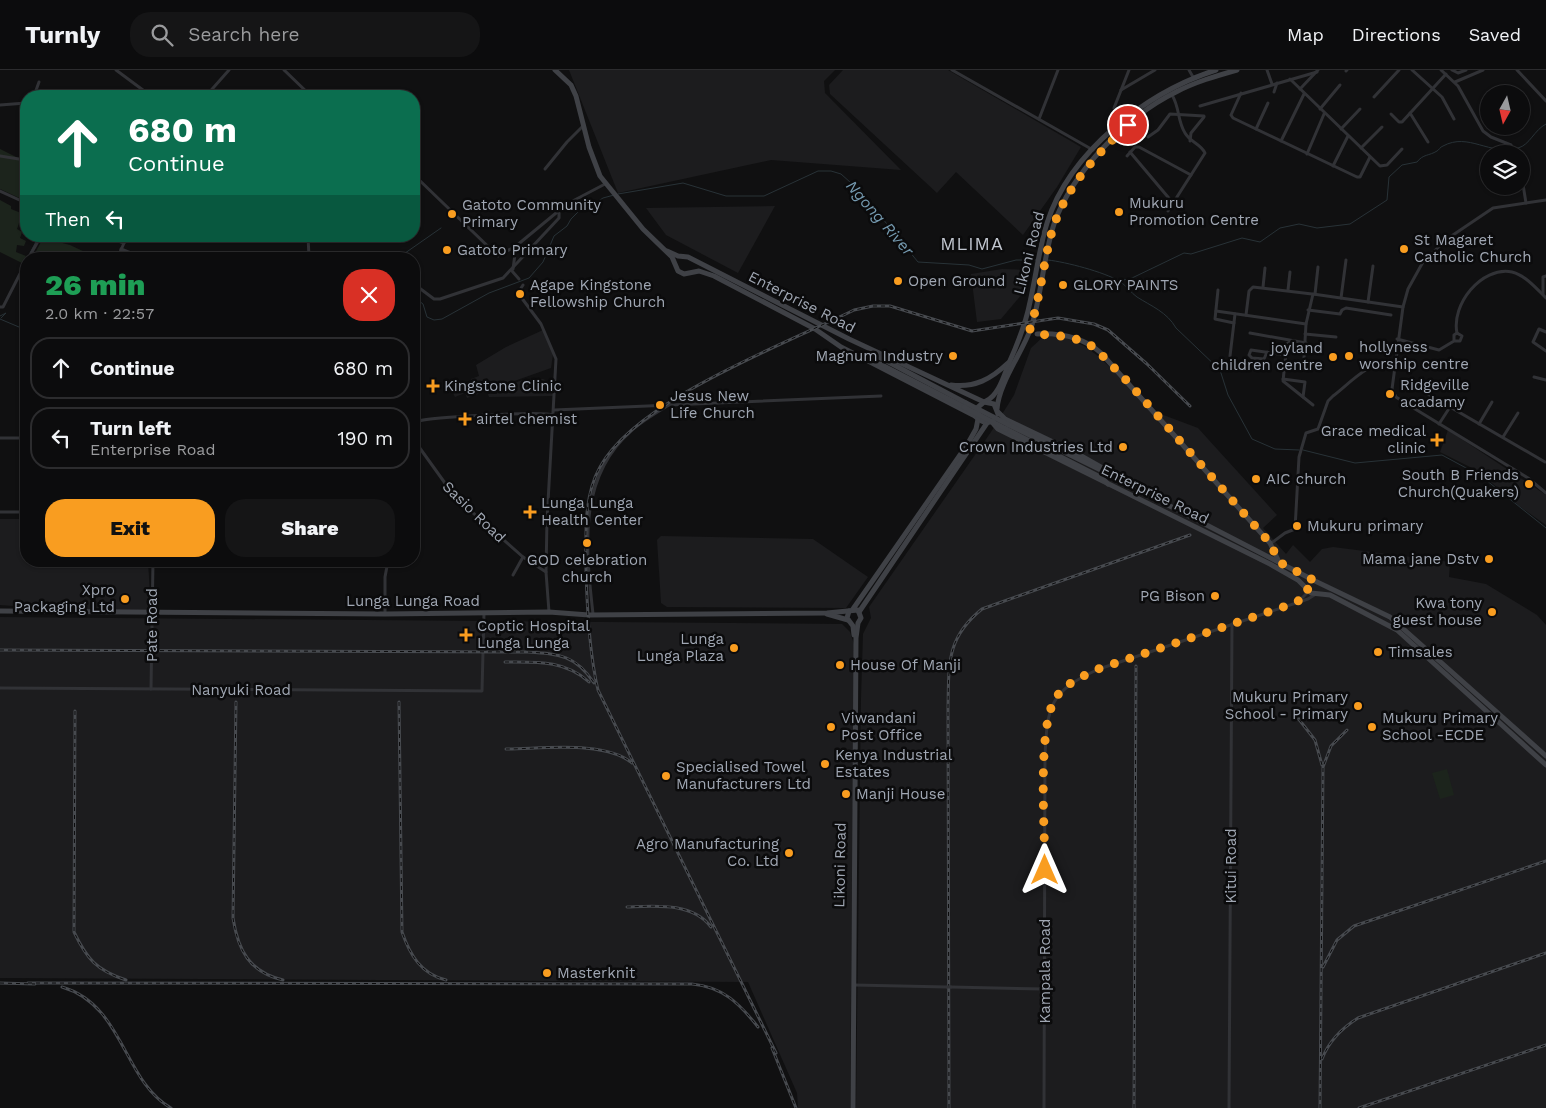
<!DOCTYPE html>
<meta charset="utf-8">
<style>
:root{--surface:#0c0c0d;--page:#151516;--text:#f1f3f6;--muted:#9a9b9d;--line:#2c2c2e;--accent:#f99d20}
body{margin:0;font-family:"Work Sans",sans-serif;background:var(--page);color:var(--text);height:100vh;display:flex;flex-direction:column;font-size:19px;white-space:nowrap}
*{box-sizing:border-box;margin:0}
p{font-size:16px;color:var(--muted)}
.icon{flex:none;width:28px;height:28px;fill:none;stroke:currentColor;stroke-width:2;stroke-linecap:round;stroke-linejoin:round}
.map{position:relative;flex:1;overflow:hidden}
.drawer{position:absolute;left:20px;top:182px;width:400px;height:315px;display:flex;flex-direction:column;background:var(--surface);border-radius:20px;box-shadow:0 1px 4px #0004,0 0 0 1px var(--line)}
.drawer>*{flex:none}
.top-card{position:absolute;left:20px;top:20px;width:400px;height:152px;border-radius:20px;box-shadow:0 1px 4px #0004,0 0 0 1px var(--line);background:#0b6e4f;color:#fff;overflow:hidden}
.needle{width:32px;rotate:188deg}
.fabs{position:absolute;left:1480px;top:15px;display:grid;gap:10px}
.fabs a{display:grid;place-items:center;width:50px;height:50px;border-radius:50%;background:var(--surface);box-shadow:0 1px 4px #0004,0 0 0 1px var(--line);font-size:25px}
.pin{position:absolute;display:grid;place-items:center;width:42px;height:42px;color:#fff;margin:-21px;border:2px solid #fff;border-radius:50%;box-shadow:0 1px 5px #0007}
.me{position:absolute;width:55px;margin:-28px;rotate:0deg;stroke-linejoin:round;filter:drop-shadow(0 0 4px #0008)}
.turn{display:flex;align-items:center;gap:18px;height:105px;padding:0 25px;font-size:22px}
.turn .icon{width:65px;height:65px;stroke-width:2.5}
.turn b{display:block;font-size:35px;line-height:42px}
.then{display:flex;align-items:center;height:48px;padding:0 25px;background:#0003;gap:10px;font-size:19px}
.round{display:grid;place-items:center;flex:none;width:52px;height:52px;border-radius:20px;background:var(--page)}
.head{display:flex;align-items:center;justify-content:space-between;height:85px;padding:0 25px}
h1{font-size:30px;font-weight:800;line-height:38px;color:#1e9e55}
.primary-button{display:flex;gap:10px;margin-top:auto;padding:10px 25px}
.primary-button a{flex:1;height:58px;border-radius:20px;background:var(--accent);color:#111;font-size:20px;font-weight:800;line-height:58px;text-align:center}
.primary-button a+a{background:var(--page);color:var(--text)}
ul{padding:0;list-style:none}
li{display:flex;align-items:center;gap:15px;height:62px;margin:0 10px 8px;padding:0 15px;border:2px solid var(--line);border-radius:20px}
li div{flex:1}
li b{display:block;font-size:19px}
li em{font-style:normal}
header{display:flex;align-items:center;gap:30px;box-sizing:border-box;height:70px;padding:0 25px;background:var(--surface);border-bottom:1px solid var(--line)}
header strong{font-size:24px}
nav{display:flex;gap:28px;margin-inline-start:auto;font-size:18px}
.search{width:350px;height:45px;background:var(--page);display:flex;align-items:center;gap:12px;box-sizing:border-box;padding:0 18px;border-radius:20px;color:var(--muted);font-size:19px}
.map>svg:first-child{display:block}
</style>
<header>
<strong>Turnly</strong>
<div class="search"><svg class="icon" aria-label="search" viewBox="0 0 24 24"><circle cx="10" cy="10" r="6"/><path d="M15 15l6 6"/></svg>Search here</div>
<nav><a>Map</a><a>Directions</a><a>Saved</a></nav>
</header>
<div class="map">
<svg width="1546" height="1038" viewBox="0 0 1546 1038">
<rect width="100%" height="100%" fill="#101011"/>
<g fill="#1c1c1e">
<path d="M569 0H835L824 11 825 23 901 100 771 90 618 123Z"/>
<path d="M843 0H948L1081 77 1057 117 1023 165 956 102 937 123 830 24 829 15Z"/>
<path d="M775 136 738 203 666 165 646 138Z"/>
<path d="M1002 199 1030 200 1028 217 1001 249 977 252 971 204Z"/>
<path d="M543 260 553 284 551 298 467 328 465 323 455 327 453 323 472 315 471 309 479 306 476 295 506 277Z"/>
<path d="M1044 266 1066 268 1084 276 1098 286 1158 343 1198 358 1277 445 1263 458 1286 484 1293 475 1310 492 1322 479 1333 477 1450 492 1449 507 1486 514 1537 545 1546 555V1038H856L861 628 863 564 871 548 869 537 991 362 1014 325 1031 278Z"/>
<path d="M525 309H543L547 311 553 319V326L489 327 488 324H497L498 320 501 318Z"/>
<path d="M1448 360 1546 425V455L1519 436 1478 401 1440 382Z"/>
<path d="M0 449H26V491H148L151 541 70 540 0 535Z"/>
<path d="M661 466 813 469 868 507 846 538 667 537 661 533 657 470Z"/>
<path d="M0 547 842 554 850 562 854 574 850 1038H798L797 1023 748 912 0 908Z"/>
</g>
<g fill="#1c241c">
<path d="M0 79 26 92V131L0 119Z"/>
<path d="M0 130 11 136V139L26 145 23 154 19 153 17 159 22 162 20 168 26 171 24 176 17 175 16 182 26 186 22 193 0 182Z"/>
<path d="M43 168 70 175 89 184 87 189H32Z"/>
<path d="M1447 699 1454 725 1440 729 1432 703Z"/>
</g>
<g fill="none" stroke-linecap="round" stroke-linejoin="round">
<g stroke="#283237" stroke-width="1">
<path d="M618 124 683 113 726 126H764L818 101H831L841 104 860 121 918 192 969 195 982 199 1016 190H1037"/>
<path d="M30 183 39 166"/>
<path d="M398 188 441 158"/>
<path d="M1048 190C1066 192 1104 202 1119 211 1126 215 1131 223 1137 227 1151 236 1167 242 1176 258L1220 300 1228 325 1252 369 1275 379 1299 380"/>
<path d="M1119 211 1132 208 1184 183 1191 184 1242 168 1260 172 1280 158 1299 154 1317 158 1350 154 1387 130 1389 107 1402 95 1417 92C1423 84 1429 86 1437 81 1439 80 1440 77 1443 76 1469 62 1489 86 1518 78 1530 75 1534 60 1546 54"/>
<path d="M414 227 423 234 427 247 434 250 442 249 489 223 529 208 543 192 554 166 567 156 571 149 582 138 589 137 603 128 614 125"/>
<path d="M0 246 6 243 1 248"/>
<path d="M0 249 26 260"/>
<path d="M1303 380 1355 393 1442 385 1481 406 1546 458"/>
</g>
<g stroke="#313236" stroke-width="3">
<path d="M116 0 151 26"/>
<path d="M284 0 311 26"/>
<path d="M952 0 1093 80"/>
<path d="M1189 0 1193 7"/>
<path d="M1267 0 1272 14"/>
<path d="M1412 0 1442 27 1454 49"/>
<path d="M1441 0 1458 16 1483 61 1491 67 1511 75 1517 84"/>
<path d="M1452 0 1458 3 1466 0"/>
<path d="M1517 0 1546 31"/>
<path d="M1346 1 1347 0"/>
<path d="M1290 9 1380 96 1387 95 1402 79"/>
<path d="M1455 12 1483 0"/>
<path d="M1300 19 1318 0"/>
<path d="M1121 20 1155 0"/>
<path d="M1274 22 1277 13"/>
<path d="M1241 23 1231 45 1233 48 1357 107H1360L1370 87"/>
<path d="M34 26 39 12"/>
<path d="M206 26 229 0"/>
<path d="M1374 27 1399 0"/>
<path d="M0 35 26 33"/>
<path d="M1200 36 1317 2"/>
<path d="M1114 38 1129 0"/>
<path d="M1320 39 1340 15"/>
<path d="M1410 43 1428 72"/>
<path d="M1391 44 1399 52H1402L1446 4"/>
<path d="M1039 49 1058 0"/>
<path d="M1256 59 1268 33"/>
<path d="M1341 59 1360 39"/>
<path d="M1148 67 1158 60 1170 44 1204 46"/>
<path d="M1190 71 1191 63 1204 47"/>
<path d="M1281 71 1304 24"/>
<path d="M1361 78 1382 57"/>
<path d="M1130 82 1173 133"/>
<path d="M1307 84 1324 44"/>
<path d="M0 86 25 90"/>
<path d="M1127 86 1135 77H1139L1191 105"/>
<path d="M1333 96 1348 66"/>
<path d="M545 99 567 72 583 56"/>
<path d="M1521 102 1526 133"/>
<path d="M414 105 498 186 516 176 567 134 605 114"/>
<path d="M0 121 26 133"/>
<path d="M1546 130 1493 138 1447 169 1423 192 1408 219 1403 237 1392 319 1396 327 1402 331 1528 408 1546 423"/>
<path d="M1168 141 1205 83C1201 74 1190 72 1185 63 1177 50 1180 38 1172 25"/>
<path d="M103 166 124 173 128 166"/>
<path d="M308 166 309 187"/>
<path d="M121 179 146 189"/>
<path d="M28 189 41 166"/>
<path d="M117 189 124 173"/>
<path d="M513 199 516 177"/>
<path d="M512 201 519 209"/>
<path d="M414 214 434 229H440L503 208 559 148V143"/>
<path d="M523 215 518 223 541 254 556 289 547 450 546 502 549 542"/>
<path d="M1263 217 1265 198"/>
<path d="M1218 220 1215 249 1234 253"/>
<path d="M1288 220 1290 202"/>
<path d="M1315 224 1318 197"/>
<path d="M1543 224V207L1546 206"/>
<path d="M1341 228 1346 190"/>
<path d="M1368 232 1373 196"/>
<path d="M0 237H3L26 192"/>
<path d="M1308 240 1340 244 1342 240 1346 238 1391 245"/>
<path d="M1216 241 1306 254"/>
<path d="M1246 245 1249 221 1253 217 1312 224"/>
<path d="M1546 262 1539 259 1533 272 1546 281"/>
<path d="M1250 263 1306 273"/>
<path d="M1457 263C1451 235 1481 196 1512 202 1525 205 1537 219 1546 228"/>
<path d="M1305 264 1336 267"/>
<path d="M1397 269 1439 280 1454 271V265L1457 263 1462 266 1460 271H1454"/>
<path d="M1291 271 1287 274 1283 311 1313 335"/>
<path d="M1267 282 1264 289 1252 288 1249 285 1251 280 1286 285"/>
<path d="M1230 286 1235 244"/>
<path d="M1304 288 1306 254 1313 224 1403 237"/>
<path d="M1534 307 1546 310"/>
<path d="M1283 309 1305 312 1303 327"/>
<path d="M1419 319 1545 392"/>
<path d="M554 340 881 326"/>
<path d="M1439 354 1450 337"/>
<path d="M1479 354 1492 332"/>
<path d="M414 360 419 351C430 347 545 341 553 345"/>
<path d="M1503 367 1518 343"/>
<path d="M0 368H26"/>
<path d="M414 370 455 427 523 487 546 502"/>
<path d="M0 442H26"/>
<path d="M1270 474 1285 463 1295 459 1299 387 1306 363 1318 359 1328 331 1333 326C1350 313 1371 289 1394 292"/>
<path d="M513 505 523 487"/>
<path d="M1300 530 1309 521"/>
<path d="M385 544V507L388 491"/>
<path d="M593 544C586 480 577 408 631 361 642 351 656 343 669 335"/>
<path d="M0 618 482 621 484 543"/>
<path d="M151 619 153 491"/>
<path d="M854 915 947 917"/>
<path d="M951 917 1044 919"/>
<path d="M1044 1038 1045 687C1047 635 1050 621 1099 599L1308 529 1316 524"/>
<path d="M1229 1038 1232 554"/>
</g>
<g stroke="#3f4146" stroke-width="5">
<path d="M555 0 571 15 576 26 589 77 600 106 643 159 672 187 678 201 684 204 699 201 714 206 815 259 841 277 973 345C981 350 984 355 993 351"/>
<path d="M667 181 678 186 688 187 849 269 984 332"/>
<path d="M1037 264C1060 263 1083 267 1101 283L1270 473 1279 492"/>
<path d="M875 285 966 333"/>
<path d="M880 294 964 337"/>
<path d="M951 315C975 318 991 309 1008 293"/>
<path d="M986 331C999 325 1004 305 1009 293 1018 273 1026 253 1030 232 1036 206 1039 179 1047 153 1070 81 1147 22 1216 0"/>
<path d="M997 339C999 313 1022 283 1031 258 1042 224 1043 188 1054 154 1072 102 1127 46 1176 22 1195 12 1216 6 1237 0"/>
<path d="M998 342 1005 349 1076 383 1166 434 1315 511 1390 547 1546 686"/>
<path d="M978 348 977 338 984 332 994 334 998 344"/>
<path d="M992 352 998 359 1270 494 1298 510 1311 523 1330 525 1397 560 1546 695"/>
<path d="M1009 355 1111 405"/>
<path d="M1006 359 1102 408 1108 414"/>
<path d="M853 539 967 375 976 359 978 349"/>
<path d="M0 541 385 544 549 542 589 545 827 543 858 540 861 548 858 553 856 568 853 1038"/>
<path d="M849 541 847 548 853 556 854 565"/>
<path d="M859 542 987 353"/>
<path d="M827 544 848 550"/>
</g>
<defs>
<g id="rail">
<path d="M0 580 528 582C559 584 576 585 594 613"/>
<path d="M505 592C536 592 565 590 589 612"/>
<path d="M236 632 233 848C238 880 249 902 283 910"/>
<path d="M399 632 402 862C410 885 421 904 446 910"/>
<path d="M75 641 74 862C87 889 96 900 126 910"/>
<path d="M1294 643 1315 670 1322 695"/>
<path d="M506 679C541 679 605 670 632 693"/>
<path d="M627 837C655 836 692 832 711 857"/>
<path d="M1323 897 1337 870 1354 856 1546 791"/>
<path d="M0 913 35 914"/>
<path d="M28 913 692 914C723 917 739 933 758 957"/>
<path d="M62 917C124 935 123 1011 171 1038"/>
<path d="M772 978 796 1038"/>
<path d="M776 983 598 620C589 582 587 539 586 500 586 466 583 427 600 397 636 330 785 274 854 240L873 236H890L972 261 1058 248 1094 254 1108 260 1147 294 1190 336"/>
<path d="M1322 989C1329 971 1342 958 1358 948L1546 883"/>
<path d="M949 1038 948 637C949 594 946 568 982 539L1190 465"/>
<path d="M1134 1038 1136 596"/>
<path d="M1320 1038 1323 697 1331 676 1347 660"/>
<path d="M1359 1038 1546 975"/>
</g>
</defs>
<use href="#rail" stroke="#474a4f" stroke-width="3"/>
<use href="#rail" stroke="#0b0b0c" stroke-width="1" stroke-dasharray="4" stroke-linecap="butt"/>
<path stroke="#313236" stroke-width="3" d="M947 917H951"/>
<g stroke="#3f4146" stroke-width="5">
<path d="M966 333 1009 355"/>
<path d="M964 337 1006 359"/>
</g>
</g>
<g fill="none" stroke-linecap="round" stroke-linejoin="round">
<path stroke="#f99d20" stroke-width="9" stroke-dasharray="0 16.2" d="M1045 800C1045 762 1037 659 1055 629 1065 613 1082 607 1098 599L1295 533 1307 525 1308 516 1315 511 1279 492 1270 473 1128 312 1094 277 1071 267 1037 264 1030 259C1040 228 1043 196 1051 165 1063 120 1095 86 1128 55"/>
</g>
<g fill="#f99d20" stroke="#0b0b0c" stroke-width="2">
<circle cx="1119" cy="142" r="5"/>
<circle cx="452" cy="144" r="5"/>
<circle cx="1404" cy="179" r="5"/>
<circle cx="447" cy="180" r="5"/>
<circle cx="898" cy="211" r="5"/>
<circle cx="1063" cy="215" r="5"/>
<circle cx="520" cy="224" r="5"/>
<circle cx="953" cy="286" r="5"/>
<circle cx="1349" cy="286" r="5"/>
<circle cx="1333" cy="287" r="5"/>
<path d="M430.5 308.5h5v5h5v5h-5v5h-5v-5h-5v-5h5z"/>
<circle cx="1390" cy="324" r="5"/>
<circle cx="660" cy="335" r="5"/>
<path d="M462.5 341.5h5v5h5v5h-5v5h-5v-5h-5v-5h5z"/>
<path d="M1434.5 362.5h5v5h5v5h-5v5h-5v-5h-5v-5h5z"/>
<circle cx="1123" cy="377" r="5"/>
<circle cx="1256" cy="409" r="5"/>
<circle cx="1529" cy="414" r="5"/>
<path d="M527.5 434.5h5v5h5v5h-5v5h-5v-5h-5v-5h5z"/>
<circle cx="1297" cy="456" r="5"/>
<circle cx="587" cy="473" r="5"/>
<circle cx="1489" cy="489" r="5"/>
<circle cx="1215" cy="526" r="5"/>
<circle cx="125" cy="529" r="5"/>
<circle cx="1492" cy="542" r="5"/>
<path d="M463.5 557.5h5v5h5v5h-5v5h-5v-5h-5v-5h5z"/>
<circle cx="734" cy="578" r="5"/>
<circle cx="1378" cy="582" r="5"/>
<circle cx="840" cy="595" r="5"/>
<circle cx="1358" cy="636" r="5"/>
<circle cx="831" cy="657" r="5"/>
<circle cx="1372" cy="657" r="5"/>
<circle cx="825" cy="694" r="5"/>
<circle cx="666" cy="706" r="5"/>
<circle cx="846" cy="724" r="5"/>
<circle cx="789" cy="783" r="5"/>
<circle cx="547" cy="903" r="5"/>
</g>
<g text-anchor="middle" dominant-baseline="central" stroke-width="5" stroke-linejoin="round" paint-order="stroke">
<g font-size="15" fill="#a0a7b3" stroke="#0b0b0c" text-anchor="start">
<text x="1129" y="133">Mukuru<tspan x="1129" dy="17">Promotion Centre</tspan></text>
<text x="462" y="135">Gatoto Community<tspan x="462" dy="17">Primary</tspan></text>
<text x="1414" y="170">St Magaret<tspan x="1414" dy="17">Catholic Church</tspan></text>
<text x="457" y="180">Gatoto Primary</text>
<text x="908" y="211">Open Ground</text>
<text x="530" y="215">Agape Kingstone<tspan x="530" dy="17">Fellowship Church</tspan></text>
<text x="1073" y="215">GLORY PAINTS</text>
<text x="1359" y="277">hollyness<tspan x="1359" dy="17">worship centre</tspan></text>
<text x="1323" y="278" text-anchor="end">joyland<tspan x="1323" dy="17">children centre</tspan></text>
<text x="943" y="286" text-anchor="end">Magnum Industry</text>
<text x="1400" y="315">Ridgeville<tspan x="1400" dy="17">acadamy</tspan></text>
<text x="444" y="316">Kingstone Clinic</text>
<text x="670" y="326">Jesus New<tspan x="670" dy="17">Life Church</tspan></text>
<text x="476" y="349">airtel chemist</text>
<text x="1426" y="361" text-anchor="end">Grace medical<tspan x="1426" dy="17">clinic</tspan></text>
<text x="1113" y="377" text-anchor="end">Crown Industries Ltd</text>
<text x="1519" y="405" text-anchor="end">South B Friends<tspan x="1519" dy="17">Church(Quakers)</tspan></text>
<text x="1266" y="409">AIC church</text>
<text x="541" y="433">Lunga Lunga<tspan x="541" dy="17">Health Center</tspan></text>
<text x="1307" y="456">Mukuru primary</text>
<text x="1479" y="489" text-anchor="end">Mama jane Dstv</text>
<text x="587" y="490" text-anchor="middle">GOD celebration<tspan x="587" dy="17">church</tspan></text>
<text x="115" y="520" text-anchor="end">Xpro<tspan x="115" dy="17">Packaging Ltd</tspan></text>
<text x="1205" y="526" text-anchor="end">PG Bison</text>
<text x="1482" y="533" text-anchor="end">Kwa tony<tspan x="1482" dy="17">guest house</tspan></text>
<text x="477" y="556">Coptic Hospital<tspan x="477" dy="17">Lunga Lunga</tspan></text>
<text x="724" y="569" text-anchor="end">Lunga<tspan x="724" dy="17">Lunga Plaza</tspan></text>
<text x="1388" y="582">Timsales</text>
<text x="850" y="595">House Of Manji</text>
<text x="1348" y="627" text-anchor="end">Mukuru Primary<tspan x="1348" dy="17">School - Primary</tspan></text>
<text x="841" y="648">Viwandani<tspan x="841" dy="17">Post Office</tspan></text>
<text x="1382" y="648">Mukuru Primary<tspan x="1382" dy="17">School -ECDE</tspan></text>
<text x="835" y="685">Kenya Industrial<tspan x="835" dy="17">Estates</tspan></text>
<text x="676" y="697">Specialised Towel<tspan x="676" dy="17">Manufacturers Ltd</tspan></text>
<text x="856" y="724">Manji House</text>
<text x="779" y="774" text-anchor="end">Agro Manufacturing<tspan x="779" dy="17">Co. Ltd</tspan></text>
<text x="557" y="903">Masterknit</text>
</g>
<g font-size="15" fill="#a0a7b3" stroke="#0b0b0c">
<text transform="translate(1029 183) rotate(-76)">Likoni Road</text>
<text transform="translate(802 232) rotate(27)">Enterprise Road</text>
<text transform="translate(1155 424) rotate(26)">Enterprise Road</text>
<text transform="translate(474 442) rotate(44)">Sasio Road</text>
<text x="413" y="531">Lunga Lunga Road</text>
<text transform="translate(152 555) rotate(-90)">Pate Road</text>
<text x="241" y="620">Nanyuki Road</text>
<text transform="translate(840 795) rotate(-89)">Likoni Road</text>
<text transform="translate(1231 796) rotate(-90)">Kitui Road</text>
<text transform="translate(1045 901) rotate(-90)">Kampala Road</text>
</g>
<g font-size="16" font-style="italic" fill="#759ab0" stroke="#0b0b0c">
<text transform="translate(880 148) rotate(49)">Ngong River</text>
</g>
<g font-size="18" letter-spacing="1" fill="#c1c6cf" stroke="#0b0b0c">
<text x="972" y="173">MLIMA</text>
</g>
</g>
</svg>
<div class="fabs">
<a><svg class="needle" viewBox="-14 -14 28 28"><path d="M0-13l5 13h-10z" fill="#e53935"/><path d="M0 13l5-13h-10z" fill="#9a9b9d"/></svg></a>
<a><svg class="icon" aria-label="layers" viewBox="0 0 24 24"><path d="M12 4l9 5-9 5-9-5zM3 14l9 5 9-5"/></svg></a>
</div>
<div class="pin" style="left:1128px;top:55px;background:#d93025"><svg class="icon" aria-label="arrive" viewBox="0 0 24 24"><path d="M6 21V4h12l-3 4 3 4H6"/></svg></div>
<svg class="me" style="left:1045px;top:800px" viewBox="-20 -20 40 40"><path d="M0-17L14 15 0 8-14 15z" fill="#f99d20" stroke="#fff" stroke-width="4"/></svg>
<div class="top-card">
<div class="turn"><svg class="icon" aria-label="ahead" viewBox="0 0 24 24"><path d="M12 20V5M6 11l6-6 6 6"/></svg><div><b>680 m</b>Continue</div></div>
<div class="then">Then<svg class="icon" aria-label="left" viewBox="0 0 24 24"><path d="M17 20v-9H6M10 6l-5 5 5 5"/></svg></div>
</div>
<section class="drawer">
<div class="head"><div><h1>26 min</h1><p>2.0 km · 22:57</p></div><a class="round" style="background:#d93025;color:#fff"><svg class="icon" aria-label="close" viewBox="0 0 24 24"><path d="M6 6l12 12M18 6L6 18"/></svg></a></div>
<ul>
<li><svg class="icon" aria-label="ahead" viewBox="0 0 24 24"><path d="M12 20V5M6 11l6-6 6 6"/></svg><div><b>Continue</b></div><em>680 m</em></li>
<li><svg class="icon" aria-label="left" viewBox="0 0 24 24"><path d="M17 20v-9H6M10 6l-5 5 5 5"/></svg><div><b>Turn left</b><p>Enterprise Road</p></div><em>190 m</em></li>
</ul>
<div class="primary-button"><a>Exit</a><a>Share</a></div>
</section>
</div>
